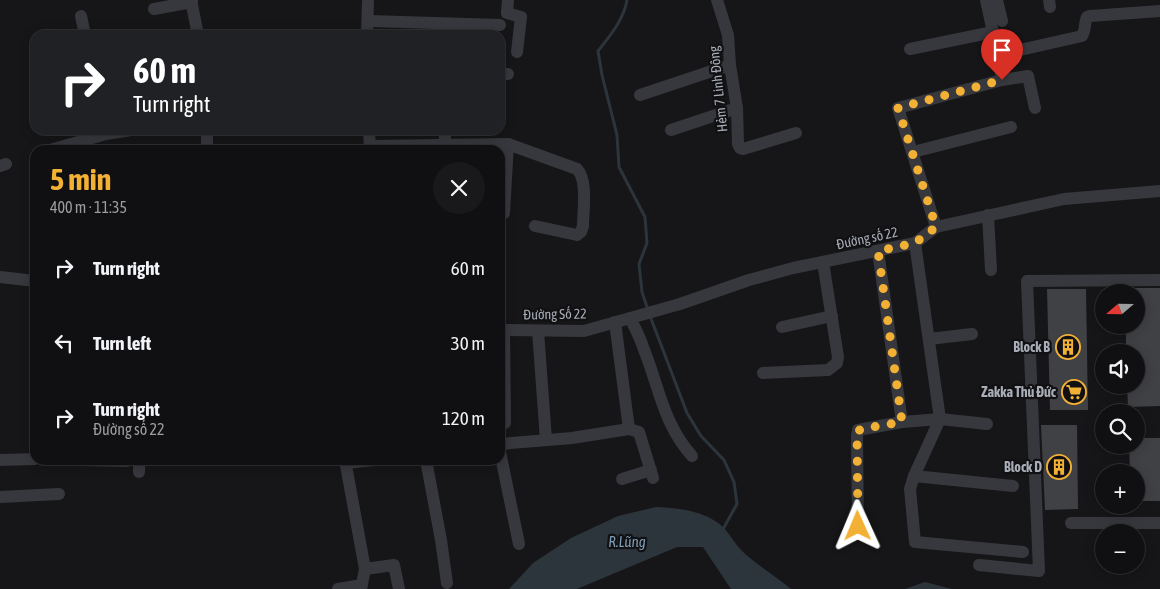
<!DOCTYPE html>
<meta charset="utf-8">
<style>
:root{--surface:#101012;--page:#19191b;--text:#f1f3f6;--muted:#9c9d9f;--line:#303032;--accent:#f2b134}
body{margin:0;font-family:"Asap Condensed",sans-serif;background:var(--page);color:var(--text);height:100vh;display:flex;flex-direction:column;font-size:19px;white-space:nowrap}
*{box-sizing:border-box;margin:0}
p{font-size:16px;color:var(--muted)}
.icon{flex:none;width:28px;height:28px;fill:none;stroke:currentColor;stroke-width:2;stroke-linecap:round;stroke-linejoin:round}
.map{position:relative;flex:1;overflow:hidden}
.drawer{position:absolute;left:30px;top:145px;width:475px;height:320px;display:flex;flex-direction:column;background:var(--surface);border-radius:15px;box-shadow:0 2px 12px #0003,0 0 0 1px var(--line)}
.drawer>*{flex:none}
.guide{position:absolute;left:30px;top:30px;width:475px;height:105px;border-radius:15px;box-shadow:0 2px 12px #0003,0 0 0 1px var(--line);background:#202124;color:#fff;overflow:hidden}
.needle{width:32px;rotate:250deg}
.controls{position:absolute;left:1095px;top:284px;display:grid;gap:10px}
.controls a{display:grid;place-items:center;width:50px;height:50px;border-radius:50%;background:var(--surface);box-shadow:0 2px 12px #0003,0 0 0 1px var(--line);font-size:25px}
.pin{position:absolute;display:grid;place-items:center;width:42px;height:42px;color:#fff;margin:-51px -21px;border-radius:50% 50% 50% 0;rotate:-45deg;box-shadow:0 0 5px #0007}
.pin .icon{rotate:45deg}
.me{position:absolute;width:55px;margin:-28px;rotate:359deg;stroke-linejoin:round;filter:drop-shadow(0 0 4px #0008)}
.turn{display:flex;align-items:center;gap:18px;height:105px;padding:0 20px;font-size:22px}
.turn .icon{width:65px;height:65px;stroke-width:2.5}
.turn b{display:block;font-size:35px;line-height:42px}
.round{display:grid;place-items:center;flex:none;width:52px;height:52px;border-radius:26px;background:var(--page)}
.summary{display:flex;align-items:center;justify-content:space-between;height:85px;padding:0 20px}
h1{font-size:30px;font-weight:700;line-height:38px;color:var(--accent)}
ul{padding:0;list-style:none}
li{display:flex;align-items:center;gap:15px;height:75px;padding:0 20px}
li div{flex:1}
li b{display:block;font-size:19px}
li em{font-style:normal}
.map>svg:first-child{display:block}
</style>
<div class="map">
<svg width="1160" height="589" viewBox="0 0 1160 589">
<rect width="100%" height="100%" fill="#161618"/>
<g fill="#2c353c">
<path d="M656 507C679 508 708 511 725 529 731 536 735 544 742 551 757 565 775 576 791 589H731L703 547H677L577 589H509L533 563 571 538 618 516Z"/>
<path d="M925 582 952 589H905Z"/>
</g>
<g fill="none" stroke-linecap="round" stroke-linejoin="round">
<g stroke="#2c353c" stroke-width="3">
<path d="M627 0C624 19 610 36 598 51L602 75 617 135 619 167 645 217 647 243 639 264 642 292 648 310"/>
<path d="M650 316 687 413 701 436 724 460 734 482 737 504 722 531"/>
</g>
</g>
<g fill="#404145">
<path d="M1125 288H1160V406L1128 407 1127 385H1136V352H1126V325H1136V292H1125Z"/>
<path d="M1047 289H1086L1088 410H1050Z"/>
<path d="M1041 425H1077L1078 509 1045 510Z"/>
<path d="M1136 438H1160V501H1136V472H1130L1129 445H1136Z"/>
</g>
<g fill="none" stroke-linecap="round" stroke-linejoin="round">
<g stroke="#37383d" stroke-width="12">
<path d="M191 0 198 35"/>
<path d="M508 0 507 13 521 17 517 52"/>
<path d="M717 0 728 35 730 65 737 108 738 144 740 148 743 149 796 133"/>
<path d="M986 0 998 55 1002 80"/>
<path d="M997 0 1002 21"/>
<path d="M1049 0 1050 7"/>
<path d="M154 9 192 2"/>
<path d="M81 16 85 35"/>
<path d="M368 21 500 25"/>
<path d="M367 35 368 0"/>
<path d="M910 49 993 32"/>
<path d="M998 55 1082 36C1086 30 1084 23 1087 17L1090 16 1160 11"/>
<path d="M500 74H508"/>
<path d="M640 95 730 65"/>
<path d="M207 130V150"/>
<path d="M369 130 370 150"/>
<path d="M445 130V145"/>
<path d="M671 130 737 108"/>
<path d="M370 146 508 144 577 169C588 180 583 211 583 226L581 232 577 235 535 226"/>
<path d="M50 150 106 134 131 130"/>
<path d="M913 152 1011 127"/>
<path d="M0 166 6 164"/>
<path d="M504 213 508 144"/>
<path d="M988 215 991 270"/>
<path d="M936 227 898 108 1002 80 1028 76 1035 108"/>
<path d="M915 243 940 419 914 476 910 489 915 542 1023 552"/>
<path d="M878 251 902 422"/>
<path d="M0 277 35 281"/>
<path d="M630 318C635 328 640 337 643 347 659 386 663 424 692 456"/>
<path d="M615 322 629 429"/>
<path d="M782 327 832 316"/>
<path d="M500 330 584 331 680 304 749 280 793 268 915 243 936 227 1064 199 1160 191"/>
<path d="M504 330 505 423"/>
<path d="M538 331 546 440"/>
<path d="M929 339 972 334"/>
<path d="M763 373 828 370 837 363 838 357 823 262"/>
<path d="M500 444 572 438 629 429 639 432 653 478"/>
<path d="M500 452 519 544"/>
<path d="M0 460 35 459"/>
<path d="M79 460 127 461"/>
<path d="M139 460V472"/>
<path d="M345 460 365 569 361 589"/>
<path d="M426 460 441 540 447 583"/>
<path d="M345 463 375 460"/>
<path d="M914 476 1013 486"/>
<path d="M622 479 651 470"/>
<path d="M0 497 59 494"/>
<path d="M1071 523H1160"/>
<path d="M858 526 857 436 858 430 902 422 940 419 987 424"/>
<path d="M979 565 1039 571 1027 281 1160 280"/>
<path d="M365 569 394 565 399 589"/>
<path d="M338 589 362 585"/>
</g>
</g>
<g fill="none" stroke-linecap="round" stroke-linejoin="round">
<path stroke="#f2b134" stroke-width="9" stroke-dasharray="0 16.2" d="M858 526 857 432 861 429 902 422 878 251 915 243 936 227 898 108 1002 80"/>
</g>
<defs>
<symbol id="building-ring" viewBox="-11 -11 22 22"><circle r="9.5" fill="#111113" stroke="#f2b134" stroke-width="1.5"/><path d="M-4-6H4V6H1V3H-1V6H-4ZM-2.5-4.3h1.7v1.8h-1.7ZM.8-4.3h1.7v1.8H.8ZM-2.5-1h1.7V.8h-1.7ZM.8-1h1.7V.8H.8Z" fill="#f2b134"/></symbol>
<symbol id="supermarket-ring" viewBox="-11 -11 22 22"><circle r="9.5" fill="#111113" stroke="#f2b134" stroke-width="1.5"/><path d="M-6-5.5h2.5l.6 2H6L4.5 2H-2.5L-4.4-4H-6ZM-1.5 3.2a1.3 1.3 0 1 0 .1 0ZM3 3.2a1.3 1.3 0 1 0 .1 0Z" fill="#f2b134"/></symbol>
</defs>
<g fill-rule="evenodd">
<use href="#building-ring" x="1054" y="333" width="28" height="28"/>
<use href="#supermarket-ring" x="1060" y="378" width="28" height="28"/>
<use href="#building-ring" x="1045" y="453" width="28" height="28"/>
</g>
<g text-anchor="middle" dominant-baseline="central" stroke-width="4.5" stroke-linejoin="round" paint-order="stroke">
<g font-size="14" fill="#a8adb8" stroke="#111113">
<text transform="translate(718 89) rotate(-96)">Hẻm 7 Linh Đông</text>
<text transform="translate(867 238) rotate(-12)">Đường số 22</text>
<text transform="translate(555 314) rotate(-1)">Đường Số 22</text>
</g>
<g font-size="14" font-weight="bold" fill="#a8adb8" stroke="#111113" text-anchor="end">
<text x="1050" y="347">Block B</text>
<text x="1056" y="392">Zakka Thủ Đức</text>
<text x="1042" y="467">Block D</text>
</g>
<g font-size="15" font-style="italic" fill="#7f9bb3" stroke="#111113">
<text x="627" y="541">R.Lũng</text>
</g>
</g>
</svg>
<div class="controls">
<a><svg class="needle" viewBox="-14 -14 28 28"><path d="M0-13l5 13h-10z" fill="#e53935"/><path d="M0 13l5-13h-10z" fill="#9c9d9f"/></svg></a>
<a><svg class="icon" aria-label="sound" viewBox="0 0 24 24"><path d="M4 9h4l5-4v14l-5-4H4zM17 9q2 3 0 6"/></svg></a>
<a><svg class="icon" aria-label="search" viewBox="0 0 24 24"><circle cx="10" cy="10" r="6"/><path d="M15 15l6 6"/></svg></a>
<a>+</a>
<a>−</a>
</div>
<div class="pin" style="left:1002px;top:80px;background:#d93025"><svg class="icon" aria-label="arrive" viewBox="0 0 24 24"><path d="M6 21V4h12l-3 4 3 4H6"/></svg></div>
<svg class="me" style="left:858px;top:526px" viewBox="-20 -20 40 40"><path d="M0-17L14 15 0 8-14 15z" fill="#f2b134" stroke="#fff" stroke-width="4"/></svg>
<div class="guide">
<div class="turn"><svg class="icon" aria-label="right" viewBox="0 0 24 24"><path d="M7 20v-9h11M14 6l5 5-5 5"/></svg><div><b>60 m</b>Turn right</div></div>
</div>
<section class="drawer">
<div class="summary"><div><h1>5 min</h1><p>400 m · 11:35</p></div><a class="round"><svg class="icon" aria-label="close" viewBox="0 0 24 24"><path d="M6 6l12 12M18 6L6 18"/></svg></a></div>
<ul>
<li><svg class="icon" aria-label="right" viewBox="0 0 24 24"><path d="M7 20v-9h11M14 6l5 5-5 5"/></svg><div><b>Turn right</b></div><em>60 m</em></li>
<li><svg class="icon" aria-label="left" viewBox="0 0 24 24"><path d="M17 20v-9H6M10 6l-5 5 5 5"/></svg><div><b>Turn left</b></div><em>30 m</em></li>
<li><svg class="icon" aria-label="right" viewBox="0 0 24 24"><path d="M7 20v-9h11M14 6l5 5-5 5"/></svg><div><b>Turn right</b><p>Đường số 22</p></div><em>120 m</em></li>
</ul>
</section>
</div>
